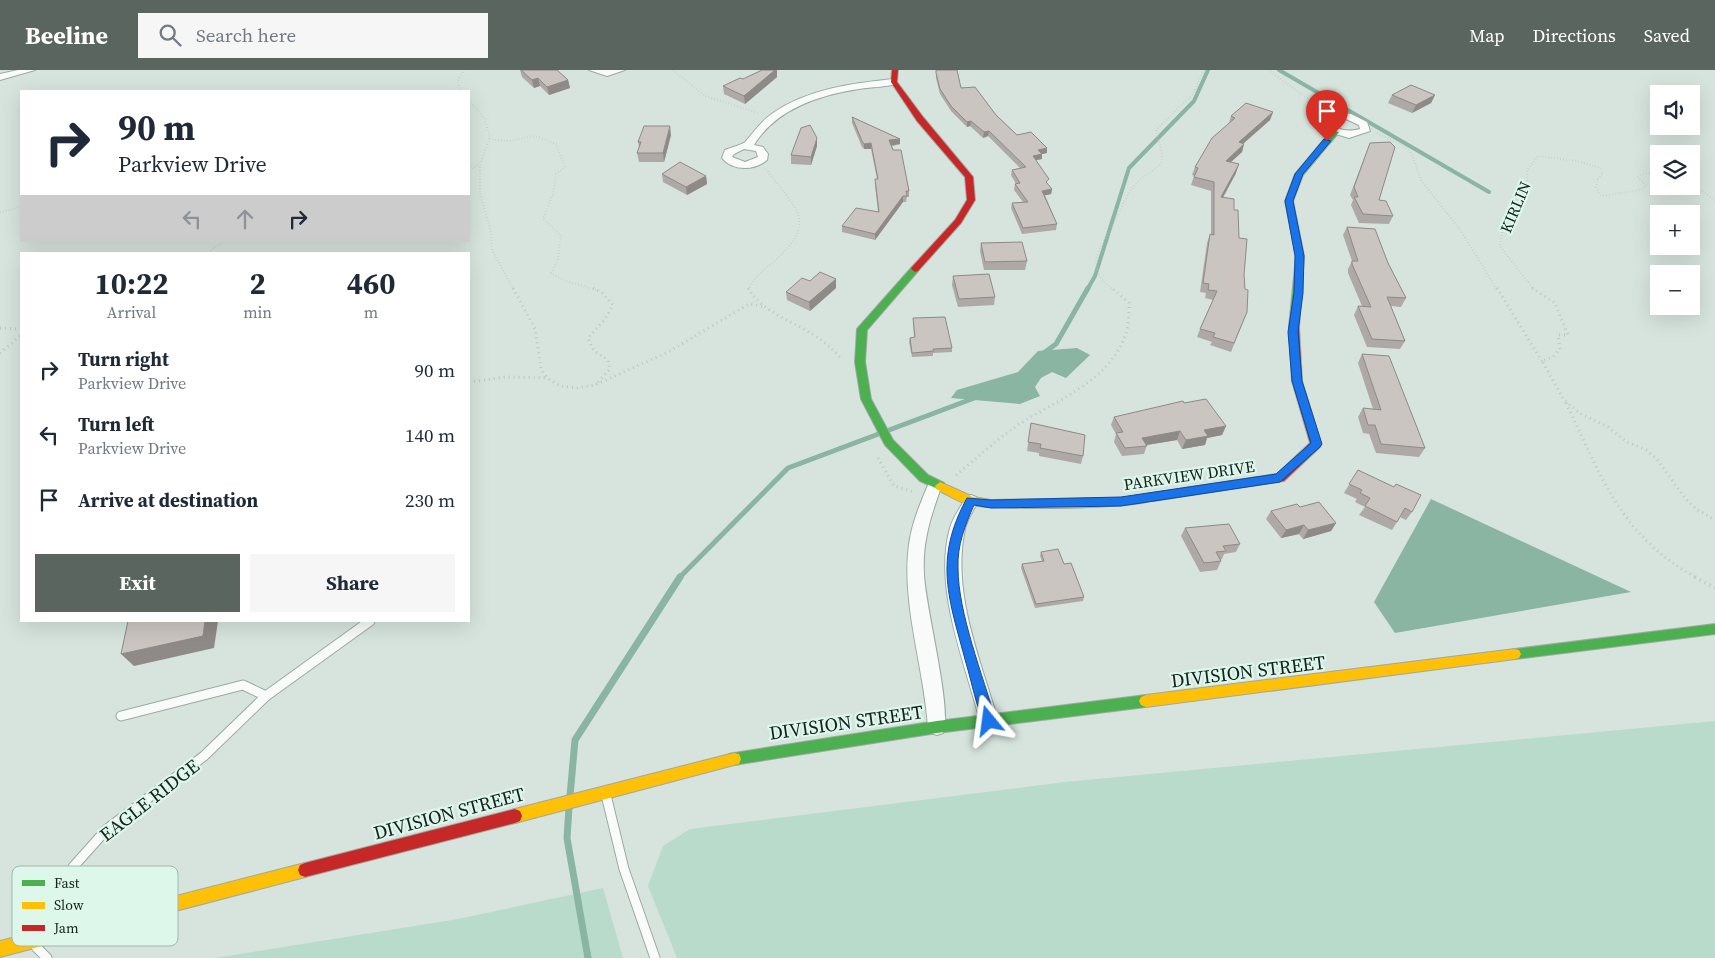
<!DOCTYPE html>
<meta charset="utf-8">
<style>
:root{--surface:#fff;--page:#f6f6f7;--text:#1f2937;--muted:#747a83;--accent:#5a6560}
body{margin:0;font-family:"Source Serif 4",serif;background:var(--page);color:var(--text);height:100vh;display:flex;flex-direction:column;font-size:19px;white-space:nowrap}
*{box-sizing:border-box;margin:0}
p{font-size:16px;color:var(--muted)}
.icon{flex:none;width:28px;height:28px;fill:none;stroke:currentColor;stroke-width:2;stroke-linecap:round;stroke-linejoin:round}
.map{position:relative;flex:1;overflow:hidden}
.sheet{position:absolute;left:20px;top:182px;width:450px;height:370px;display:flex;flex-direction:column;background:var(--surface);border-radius:0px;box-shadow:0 5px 20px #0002}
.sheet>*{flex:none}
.guide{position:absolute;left:20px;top:20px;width:450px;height:152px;border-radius:0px;box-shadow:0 5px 20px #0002;background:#fff;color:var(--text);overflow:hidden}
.buttons{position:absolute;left:1650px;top:15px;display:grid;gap:10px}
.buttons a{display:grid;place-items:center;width:50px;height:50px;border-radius:0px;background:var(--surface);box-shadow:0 5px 20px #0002;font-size:25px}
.pin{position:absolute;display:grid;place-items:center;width:42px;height:42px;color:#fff;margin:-51px -21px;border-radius:50% 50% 50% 0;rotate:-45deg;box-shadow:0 0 5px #0007}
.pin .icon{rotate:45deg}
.me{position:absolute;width:55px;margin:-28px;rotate:344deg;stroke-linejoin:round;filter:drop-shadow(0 0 4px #0008)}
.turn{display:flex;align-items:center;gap:18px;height:105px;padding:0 15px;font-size:22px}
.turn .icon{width:65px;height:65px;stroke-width:2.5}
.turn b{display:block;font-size:35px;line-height:42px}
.lanes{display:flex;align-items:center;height:48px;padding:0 15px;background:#0003;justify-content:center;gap:25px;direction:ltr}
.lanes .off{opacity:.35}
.eta{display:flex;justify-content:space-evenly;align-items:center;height:85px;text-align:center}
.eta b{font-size:30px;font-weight:700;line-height:35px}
.action{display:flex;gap:10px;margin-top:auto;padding:10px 15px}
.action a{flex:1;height:58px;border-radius:0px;background:var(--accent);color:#fff;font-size:20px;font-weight:700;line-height:58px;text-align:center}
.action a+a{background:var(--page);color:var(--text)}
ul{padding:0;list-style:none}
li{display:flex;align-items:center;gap:15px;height:65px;padding:0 15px}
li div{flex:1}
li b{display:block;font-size:19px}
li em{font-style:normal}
header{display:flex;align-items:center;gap:30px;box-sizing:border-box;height:70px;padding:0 25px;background:var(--accent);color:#fff}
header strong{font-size:24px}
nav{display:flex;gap:28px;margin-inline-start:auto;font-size:18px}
.search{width:350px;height:45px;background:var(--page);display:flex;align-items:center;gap:12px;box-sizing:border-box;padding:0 18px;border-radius:0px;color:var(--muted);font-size:19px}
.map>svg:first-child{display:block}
</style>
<header>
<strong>Beeline</strong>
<div class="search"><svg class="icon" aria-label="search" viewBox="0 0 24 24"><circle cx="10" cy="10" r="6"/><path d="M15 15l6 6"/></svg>Search here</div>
<nav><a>Map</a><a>Directions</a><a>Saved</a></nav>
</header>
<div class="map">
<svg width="1715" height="888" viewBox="0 0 1715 888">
<rect width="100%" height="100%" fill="#d6e4dd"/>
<g fill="#b8dbcb">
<path d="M1715 651V888H677L648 816 663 776 690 759 1065 712Z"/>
<path d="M603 818 623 888H215L458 849Z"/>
</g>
<g fill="#8ab5a3">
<path d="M1077 278 1090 285 1066 308 1052 302 1041 308 1035 317 1040 326 1020 334 951 328 957 320 1018 302 1038 281Z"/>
<path d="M1431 429 1631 522 1395 563 1374 532Z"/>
</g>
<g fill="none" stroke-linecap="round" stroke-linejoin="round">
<g stroke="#8ab5a3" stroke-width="4">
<path d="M1279 0 1489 122"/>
<path d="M1087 220 1095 206 1129 98 1194 31 1208 0"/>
</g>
<g stroke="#8ab5a3" stroke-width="5">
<path d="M1041 285 1056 274 1088 218"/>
<path d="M679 508 788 398 977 327"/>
</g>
<g stroke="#8ab5a3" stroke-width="7">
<path d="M570 726 575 670 680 507"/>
<path d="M569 737 567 768 588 888"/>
</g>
<defs>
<g id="lane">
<path d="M121 646 243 615 266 626"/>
<path d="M606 725 624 799 655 888"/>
<path d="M35 862 73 797 107 759 204 686 266 626 370 551"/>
<path d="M36 877 47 888"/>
</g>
<g id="street">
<path d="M18 0H35L0 10V4Z"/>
<path d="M589 0H625L607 6Z"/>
<path d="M894 9 897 10V14C885 17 872 17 859 19 819 25 776 39 754 75L763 77 768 84 767 90C754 101 733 101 722 88L725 80C731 77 743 75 746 71 755 61 761 51 773 43 808 19 853 13 894 9ZM744 79 756 81 758 87 745 92 732 87 734 84Z"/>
<path d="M1333 42 1351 44 1367 52 1370 61 1349 68 1326 61 1319 50ZM1335 48 1346 49 1359 55 1360 59C1348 62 1337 61 1330 51Z"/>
<path d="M935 410 940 411 942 415C931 445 922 472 924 504 925 536 953 642 943 663L937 665 931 663 928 657C924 597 901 534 909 474 912 453 920 434 928 415L930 411Z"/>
<path d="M971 425 976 427 978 431C974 440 967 449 965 459 951 523 981 590 998 651L995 657 989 659 983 657 980 651C965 593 933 517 950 458 953 447 961 437 966 427Z"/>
</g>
<g id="fast">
<path d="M1332 60 1339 62 1303 105 1293 131 1304 186 1299 257 1294 260 1289 257 1296 186 1285 131 1295 104Z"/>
<path d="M915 196 919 199 918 201 867 260 865 292 871 329 893 370 928 405 944 413 945 416 940 420 920 411 885 375 861 329 855 292 857 259 912 197Z"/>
<path d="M1715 554V564L1515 589 1511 588 1509 584 1511 580 1515 579Z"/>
<path d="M1146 625 1151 627 1153 631 1151 635 1146 637 937 663 734 695 729 694 727 689 729 684 734 683 937 651Z"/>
</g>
<g id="slow">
<path d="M940 412 973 427 991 430 1121 428 1153 423 1159 427C1150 440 993 440 971 435 959 433 947 424 936 419L935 416Z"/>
<path d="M1515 579 1519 580 1521 584 1519 588 1515 589 1146 637 1141 635 1139 631 1141 627 1146 625Z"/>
<path d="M734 683 739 684 741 689 739 694 734 695 515 753 510 751 508 746 510 741 515 739Z"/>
<path d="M305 793 310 795 312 800 310 805 305 807 0 887V871Z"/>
</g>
<g id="jam">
<path d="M892 0H898L897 12 923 47 973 107 975 130 961 153 918 201 915 202 911 199 912 197 955 150 967 130 965 107 917 51 891 12Z"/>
<path d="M1294 254 1299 257 1302 311 1321 374 1320 377 1284 411 1153 431 1149 430 1147 427 1153 423 1277 404 1310 373 1292 311 1289 257Z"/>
<path d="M515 739 520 741 522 746 520 751 515 753 305 807 300 805 298 800 300 795 305 793Z"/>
</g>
</defs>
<use href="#lane" stroke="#9ea9a3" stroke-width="11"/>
<use href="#street" stroke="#9ea9a3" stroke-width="2"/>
<use href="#fast" stroke="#9ea9a3" stroke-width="2"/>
<use href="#slow" stroke="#9ea9a3" stroke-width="2"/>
<use href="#jam" stroke="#9ea9a3" stroke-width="2"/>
<g stroke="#bfc4c2" stroke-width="2" stroke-dasharray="0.5 2.5" stroke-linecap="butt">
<path d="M673 0 705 26 759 43"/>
<path d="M1268 0 1322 39"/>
<path d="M462 21 457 12 464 0"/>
<path d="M469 30 484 48 490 67 480 95V123L491 162 492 180 514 220"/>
<path d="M1377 63 1406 77 1412 85 1421 110 1461 161 1497 220"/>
<path d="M489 69 509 71 535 66 556 74 565 97 556 104 553 124 543 149 561 165 558 190 551 203 563 210 596 220"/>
<path d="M469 99 480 95"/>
<path d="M1691 112 1715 131"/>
<path d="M0 142 21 137"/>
<path d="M205 184 224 171"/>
<path d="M749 220C752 209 762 201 771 194 820 152 797 141 766 99"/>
<path d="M1114 220C1080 196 1103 176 1116 149 1123 136 1127 122 1138 112 1145 104 1155 101 1162 92V83L1156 60 1193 24 1204 0"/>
<path d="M1534 220 1500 176 1503 157 1511 145 1512 136 1527 117V100L1538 86 1577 91 1600 98 1603 103 1598 109 1596 118 1601 126 1641 120 1646 116 1638 107 1641 104 1659 102"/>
</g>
<g stroke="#bfc4c2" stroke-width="3" stroke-dasharray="1 4" stroke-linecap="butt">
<path d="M513 218 535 259 541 299 547 308 560 316 576 318 595 315 668 282 749 234 762 236"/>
<path d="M593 218 602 223 613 235 605 249 588 268 594 281 608 290 610 299 597 313"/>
<path d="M748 218C767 251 815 254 841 289"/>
<path d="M1497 218 1543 293"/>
<path d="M1532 218 1555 233 1568 265H1558L1560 279 1553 287 1542 291 1564 330 1581 344 1608 357 1627 372 1646 380 1656 388 1685 428 1696 439 1715 450"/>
<path d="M0 258 21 259"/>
<path d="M0 283 21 265"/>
<path d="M469 312 506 307 547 308"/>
<path d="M1566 333C1602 407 1620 466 1697 508"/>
<path d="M878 388 894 416 914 422"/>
<path d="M956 405C977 388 996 370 1018 355 1058 329 1113 310 1127 260 1129 251 1129 241 1129 233L1112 218"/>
</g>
<path stroke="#bfc4c2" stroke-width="4" stroke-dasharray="1 4.5" stroke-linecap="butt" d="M1695 507 1715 518"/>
<use href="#lane" stroke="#f9fbfa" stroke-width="9"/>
<use href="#street" fill="#f9fbfa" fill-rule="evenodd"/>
<use href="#fast" fill="#4caf50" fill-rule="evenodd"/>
<use href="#slow" fill="#ffc107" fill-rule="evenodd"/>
<use href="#jam" fill="#c62828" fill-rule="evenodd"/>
</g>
<g fill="#aea9a6">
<path d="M520 0H557L568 10 570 18 549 25 540 16 534 18 522 7Z"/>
<path d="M762 0H777V7L745 34 724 24 723 16 743 9Z"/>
<path d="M936 0 996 45 1017 65 1047 83 1042 84V89L1036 90 1048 114 1052 119 1051 124 1045 125 1057 154 1056 160 1022 164 1011 138 1012 133 1023 132 1014 120 1015 114H1016L1011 105 1012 100 1020 98 988 66 983 68 970 56 967 57 951 41 940 24 936 8Z"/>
<path d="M1392 25H1435L1431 33 1412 43 1388 33Z"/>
<path d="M1273 42 1270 50 1244 73V74L1242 82 1231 92 1236 103 1223 128 1234 140 1239 168 1244 205 1247 242 1231 282 1210 275 1212 272 1197 267 1200 259 1213 230 1205 228 1206 223 1200 222 1207 173 1210 164H1211V121L1191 115 1194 106 1192 105 1195 97 1229 53 1231 46Z"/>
<path d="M852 47 900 69V74L892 76 909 121V127H907L906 132H903L875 170 842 162V156L878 142 875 115V109H877L871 79H864L862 77 852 53Z"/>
<path d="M671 65 664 92H639L637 83 639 78 638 72Z"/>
<path d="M1370 73 1379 130 1393 146 1389 154 1359 153 1351 135 1353 130 1350 125Z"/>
<path d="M817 76 811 95 791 94V85Z"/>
<path d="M662 104 706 106 707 114 687 125 663 112Z"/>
<path d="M1347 157 1388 193 1406 228 1401 237 1391 236 1405 271 1400 279 1367 277 1354 245 1358 236H1362L1348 203V199L1352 191 1343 165Z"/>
<path d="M981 173 1027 191 1025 200H984L980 181Z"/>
<path d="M953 206 995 227 994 235 958 237 952 215Z"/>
<path d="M810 211 836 218 810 241 787 230 786 222Z"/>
<path d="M913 248 952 278V282L933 283V286L912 287 909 272 910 268 914 267Z"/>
<path d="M1362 284 1425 378 1419 387 1376 383 1369 364 1363 363 1358 347 1363 338 1373 339 1358 293Z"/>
<path d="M1184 333 1226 356 1222 365 1207 368 1205 375 1182 379 1177 370 1147 375 1144 384 1122 386 1114 372 1116 364 1111 355 1114 347Z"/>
<path d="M1031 353 1083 386 1081 394 1039 386V383L1027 381Z"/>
<path d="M1358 400 1412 442 1406 450 1400 447 1392 460 1359 445 1365 437 1355 432 1357 429 1344 423Z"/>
<path d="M1271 441 1336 453 1331 461 1303 469 1299 464 1281 468 1266 449Z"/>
<path d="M1185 458 1240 474 1236 482 1224 484 1222 489 1220 490 1221 491 1217 500 1200 502 1181 466Z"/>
<path d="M1041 482 1064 494 1084 527 1083 531 1035 538 1021 498 1022 494 1042 491 1040 486Z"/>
</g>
<g fill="#8d8a87">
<path d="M775 0H777V7L745 34 744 26Z"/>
<path d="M538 8 540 16 534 18 532 10Z"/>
<path d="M568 10 570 18 549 25 547 17Z"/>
<path d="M1435 25 1431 33 1412 43 1416 35Z"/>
<path d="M1273 42 1270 50 1236 80 1239 72Z"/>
<path d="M971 51 970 56 967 57V52Z"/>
<path d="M670 56 671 65 664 92 663 83Z"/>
<path d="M989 61 988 66 983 68 984 62Z"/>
<path d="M817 68V76L811 95V87Z"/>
<path d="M900 69V74L889 76V70Z"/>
<path d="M871 73V79H864V74Z"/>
<path d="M1244 74 1242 82 1223 99 1226 91Z"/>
<path d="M1047 78V83L1042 84V89L1032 91 1033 86 1038 80Z"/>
<path d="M1239 94 1236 103 1218 136 1221 127Z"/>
<path d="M706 106 707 114 687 125 686 117Z"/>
<path d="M1052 119 1051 124 1042 126V121Z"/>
<path d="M903 126V132L875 170V164Z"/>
<path d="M836 209V218L810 241 809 232Z"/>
<path d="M1226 356 1222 365 1207 368 1205 375 1182 379 1186 370 1204 360Z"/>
<path d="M1180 361 1177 370 1140 376 1142 368Z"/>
<path d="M1336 453 1331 461 1303 469 1308 460Z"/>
<path d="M1304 455 1299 464 1281 468 1286 460Z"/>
<path d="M205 551H218L214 578 134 596 121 584Z"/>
</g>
<g fill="#cac5c1" stroke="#8d8a87">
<path d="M521 0H557L568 10 547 17 538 8 532 10Z"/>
<path d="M762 0H775L744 26 723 16 740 8 743 9Z"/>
<path d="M936 0H957L961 18 975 17 996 45 1017 65 1031 62 1047 78 1038 80 1042 84 1033 86 1049 109 1046 112 1052 119 1042 121 1057 154 1023 158 1012 133 1028 132 1015 114 1020 113 1012 100 1026 97 989 61 984 62 971 51 967 52 951 36 940 19 936 3Z"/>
<path d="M1411 15 1435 25 1416 35 1392 25Z"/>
<path d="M1246 33 1273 42 1239 72 1244 74 1226 91 1239 94 1221 127 1234 129V140H1238L1239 168 1247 169 1244 205 1245 219 1248 220 1247 242 1234 273 1213 267 1215 263 1200 259 1217 221 1208 220 1209 214 1203 213 1210 164 1214 165V112L1194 107 1198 98 1195 97 1212 68 1235 48 1231 46Z"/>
<path d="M852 47 900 69 889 70 893 80H901L909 121H906L907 126H903L875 164 842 156 856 138 879 142 875 109H878L871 73 864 74 862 71Z"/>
<path d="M810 55 817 68 811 87 791 85 801 58Z"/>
<path d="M644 56H670L663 83H637L641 72H638Z"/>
<path d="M1390 72 1395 77 1379 130 1386 131 1393 146 1363 144 1354 127H1358L1354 117 1370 73Z"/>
<path d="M680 92 706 106 686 117 662 104Z"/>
<path d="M1347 157 1375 159 1388 193 1406 228 1387 227 1405 271 1372 269 1358 236 1371 237 1352 194V191H1358Z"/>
<path d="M1022 172 1027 191 985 192 981 173Z"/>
<path d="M820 202 836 209 809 232 786 222 802 208 810 211Z"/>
<path d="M989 204 995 227 959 229 953 206Z"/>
<path d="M945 247 952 278 933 279 934 281 912 283 910 268 915 267 913 248Z"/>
<path d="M1362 284 1389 286 1425 378 1381 374 1375 355H1368L1363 338 1381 340Z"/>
<path d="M1206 329 1226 356 1204 360 1208 366 1186 370 1180 361 1142 368 1147 376 1125 378 1116 363 1123 362 1114 347 1183 331 1184 333Z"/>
<path d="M1031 353 1085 365 1083 386 1040 378 1041 374 1028 372Z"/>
<path d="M1358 400 1394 417 1396 414 1421 425 1412 442 1405 438 1397 452 1365 436 1370 428 1360 423 1362 420 1349 414Z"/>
<path d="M1319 432 1336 453 1308 460 1304 455 1286 460 1271 441 1297 434 1300 437Z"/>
<path d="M1229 454 1240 474 1223 476 1226 481 1216 482 1221 491 1204 493 1185 458Z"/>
<path d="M1058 479 1064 494 1071 493 1084 527 1036 534 1022 494 1044 491 1041 482Z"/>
<path d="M128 551H205L203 566 121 584Z"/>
</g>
<path fill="#1a73e8" stroke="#114b97" d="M1324 69 1331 71 1303 104 1293 131 1304 186 1303 223 1298 262 1302 311 1322 374 1320 377 1280 412 1121 436 991 438 974 435C965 455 957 476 958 498 958 543 983 606 996 651L994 655 989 657 985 655C976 636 972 613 966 593 949 529 933 490 967 428L991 430 1121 427 1276 404 1311 373 1292 311 1288 262 1294 223 1295 186 1285 131 1295 104Z"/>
<g text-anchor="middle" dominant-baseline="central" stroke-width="4.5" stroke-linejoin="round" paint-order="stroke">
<g font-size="16" fill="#17211d" stroke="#ddf7eb">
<text transform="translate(1515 137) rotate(-67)">KIRLIN</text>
<text transform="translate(1189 405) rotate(-8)">PARKVIEW DRIVE</text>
</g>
<g font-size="19" fill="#17211d" stroke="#ddf7eb">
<text transform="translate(1248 601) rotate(-7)">DIVISION STREET</text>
<text transform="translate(846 652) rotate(-8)">DIVISION STREET</text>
<text transform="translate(149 730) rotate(-38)">EAGLE RIDGE</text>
<text transform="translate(449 743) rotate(-15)">DIVISION STREET</text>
</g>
</g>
<rect x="12" y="796" width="166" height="80" rx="8" fill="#ddf7eb" stroke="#a2b7ad" stroke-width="1"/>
<rect x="22" y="810" width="23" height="6" fill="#4caf50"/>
<rect x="22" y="832" width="23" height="7" fill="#ffc107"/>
<rect x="22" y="855" width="23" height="6" fill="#c62828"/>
<g font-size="14" fill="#17211d">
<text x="54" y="818">Fast</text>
<text x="54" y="840">Slow</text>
<text x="54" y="863">Jam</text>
</g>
</svg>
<div class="buttons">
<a><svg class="icon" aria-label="sound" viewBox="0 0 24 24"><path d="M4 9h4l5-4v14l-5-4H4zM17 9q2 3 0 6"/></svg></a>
<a><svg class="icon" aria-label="layers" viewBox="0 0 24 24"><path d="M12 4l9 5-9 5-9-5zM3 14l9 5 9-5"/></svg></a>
<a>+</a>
<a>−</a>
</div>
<div class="pin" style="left:1327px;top:71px;background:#d93025"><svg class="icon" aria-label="arrive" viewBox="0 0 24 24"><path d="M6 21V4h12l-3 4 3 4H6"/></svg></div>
<svg class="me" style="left:989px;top:651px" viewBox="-20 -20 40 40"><path d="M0-17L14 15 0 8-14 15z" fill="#1a73e8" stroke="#fff" stroke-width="4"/></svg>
<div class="guide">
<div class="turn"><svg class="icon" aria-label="right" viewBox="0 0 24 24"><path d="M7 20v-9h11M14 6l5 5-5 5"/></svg><div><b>90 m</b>Parkview Drive</div></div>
<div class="lanes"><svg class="icon off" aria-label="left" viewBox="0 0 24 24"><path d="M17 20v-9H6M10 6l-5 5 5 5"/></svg><svg class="icon off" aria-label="ahead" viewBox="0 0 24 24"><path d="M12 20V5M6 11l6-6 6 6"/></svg><svg class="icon" aria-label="right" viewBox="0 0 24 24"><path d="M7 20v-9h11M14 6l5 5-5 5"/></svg></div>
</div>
<section class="sheet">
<div class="eta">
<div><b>10:22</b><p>Arrival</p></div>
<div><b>2</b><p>min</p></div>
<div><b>460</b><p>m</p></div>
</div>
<ul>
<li><svg class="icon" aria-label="right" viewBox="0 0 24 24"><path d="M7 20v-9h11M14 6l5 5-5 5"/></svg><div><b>Turn right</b><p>Parkview Drive</p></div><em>90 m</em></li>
<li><svg class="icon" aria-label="left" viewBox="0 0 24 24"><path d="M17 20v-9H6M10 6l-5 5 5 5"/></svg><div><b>Turn left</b><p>Parkview Drive</p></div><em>140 m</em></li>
<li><svg class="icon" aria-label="arrive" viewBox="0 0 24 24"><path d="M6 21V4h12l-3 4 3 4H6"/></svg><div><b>Arrive at destination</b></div><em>230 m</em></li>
</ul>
<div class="action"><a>Exit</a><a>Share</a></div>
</section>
</div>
